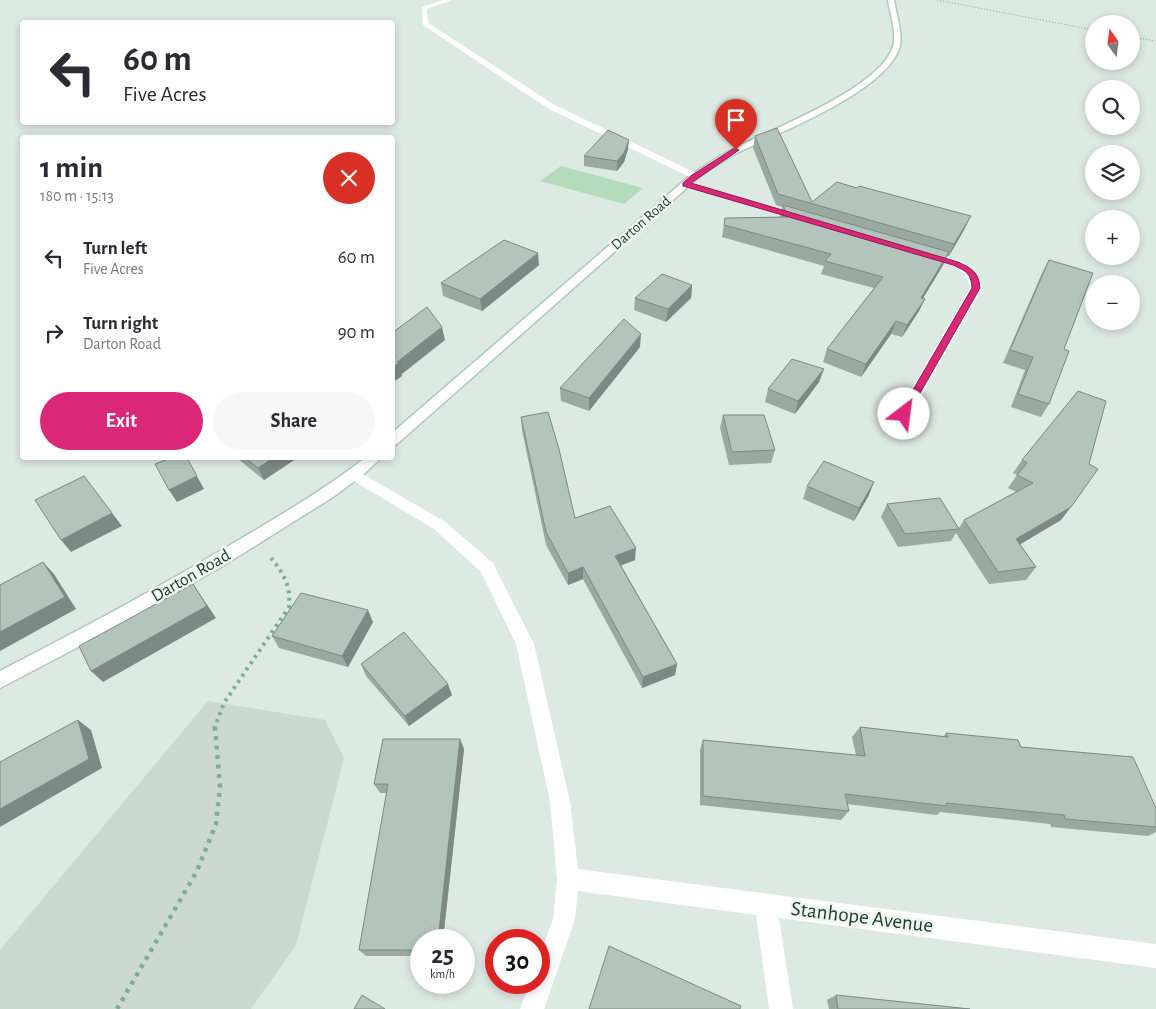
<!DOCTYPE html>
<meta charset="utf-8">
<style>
:root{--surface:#fff;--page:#f7f7f7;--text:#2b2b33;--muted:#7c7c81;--accent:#db2777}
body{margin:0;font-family:"Alegreya Sans",sans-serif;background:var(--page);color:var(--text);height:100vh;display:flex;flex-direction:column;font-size:19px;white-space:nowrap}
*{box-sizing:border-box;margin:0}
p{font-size:16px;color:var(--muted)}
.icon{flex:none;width:28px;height:28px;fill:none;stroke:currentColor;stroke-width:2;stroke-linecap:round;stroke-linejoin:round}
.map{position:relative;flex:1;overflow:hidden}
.details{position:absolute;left:20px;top:135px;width:375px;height:325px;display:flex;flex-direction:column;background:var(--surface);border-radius:5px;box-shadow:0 2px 8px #0003}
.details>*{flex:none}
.banner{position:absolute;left:20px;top:20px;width:375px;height:105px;border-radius:5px;box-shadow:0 2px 8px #0003;background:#fff;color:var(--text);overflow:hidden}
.needle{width:32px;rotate:346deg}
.controls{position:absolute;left:1085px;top:15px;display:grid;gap:10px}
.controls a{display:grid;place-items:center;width:55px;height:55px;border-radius:50%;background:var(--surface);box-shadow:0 2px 8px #0003;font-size:25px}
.speed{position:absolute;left:410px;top:929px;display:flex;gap:10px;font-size:25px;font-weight:700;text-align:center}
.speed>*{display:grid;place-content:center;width:65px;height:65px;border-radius:50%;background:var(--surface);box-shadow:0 2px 8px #0003;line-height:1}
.speed small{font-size:12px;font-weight:400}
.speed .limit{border:8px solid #d22;background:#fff;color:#111}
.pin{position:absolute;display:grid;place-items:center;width:42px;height:42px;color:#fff;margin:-51px -21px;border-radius:50% 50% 50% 0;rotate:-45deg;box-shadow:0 0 5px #0007}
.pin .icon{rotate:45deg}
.me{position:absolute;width:55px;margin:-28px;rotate:30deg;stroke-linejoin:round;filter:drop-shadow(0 0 4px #0008)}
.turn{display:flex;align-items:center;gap:18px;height:105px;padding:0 20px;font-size:22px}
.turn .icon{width:65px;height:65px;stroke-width:2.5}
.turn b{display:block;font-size:35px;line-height:42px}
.round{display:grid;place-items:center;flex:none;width:52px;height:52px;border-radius:26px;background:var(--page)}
.headline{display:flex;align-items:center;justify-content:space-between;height:85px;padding:0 20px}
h1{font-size:30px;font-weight:700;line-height:38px}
.primary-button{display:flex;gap:10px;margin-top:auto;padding:10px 20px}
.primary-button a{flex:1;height:58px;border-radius:30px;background:var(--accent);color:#fff;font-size:20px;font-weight:700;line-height:58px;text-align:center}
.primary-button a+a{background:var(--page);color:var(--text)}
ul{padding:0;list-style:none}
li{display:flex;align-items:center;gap:15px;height:75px;padding:0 20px}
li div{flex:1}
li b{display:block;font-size:19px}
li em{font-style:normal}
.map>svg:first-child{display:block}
</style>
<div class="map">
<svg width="1156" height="1009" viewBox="0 0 1156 1009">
<rect width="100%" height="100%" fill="#dde9e3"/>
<path fill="#cbd9d2" d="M208 701 325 720 344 758 296 945 251 1009H0V950Z"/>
<path fill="#b5dbbd" d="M561 166 643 188 624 204 540 181Z"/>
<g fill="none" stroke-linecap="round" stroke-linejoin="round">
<defs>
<g id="secondary">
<path d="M888 0H894C896 14 904 36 899 49 883 93 778 133 737 153 723 160 711 169 698 178L397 444 392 446V433L692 174C705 166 717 157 731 150 770 130 876 90 892 49 898 36 890 14 888 0Z"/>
<path d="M365 458H381L364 474 333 497 221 567 99 636 0 688V671C80 630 160 587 237 541 281 515 325 489 365 458Z"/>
</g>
</defs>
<use href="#secondary" stroke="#b0c9be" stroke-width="3"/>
<g stroke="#7dae9b" stroke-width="1" stroke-dasharray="1 2" stroke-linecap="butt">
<path d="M937 0 1094 30"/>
<path d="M1131 37 1156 41"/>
</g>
<path stroke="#7dae9b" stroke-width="4" stroke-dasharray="3 4.5" stroke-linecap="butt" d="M214 729 224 703 289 607C291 586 284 574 271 558"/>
<path stroke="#7dae9b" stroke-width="4.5" stroke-dasharray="4 5.5" stroke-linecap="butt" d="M117 1009 197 871 216 824 220 787 215 727"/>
<path fill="#fff" fill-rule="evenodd" d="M443 0H452L427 9 428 23 555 105 698 174V178H692L549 109 423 25 422 7Z"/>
<g fill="#fff" fill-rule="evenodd">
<path d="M686 181 804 216 806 218 801 221 798 220 683 186V182Z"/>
<path d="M926 252C950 257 976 261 982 288L911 414 909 417H899L897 414 970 288C966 264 942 262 922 257L921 255Z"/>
<path d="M354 469 444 521 493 563 534 644 570 802 578 869 1156 944V968L779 918 793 1009H769L756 915 578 891 575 919 544 1009H520L530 982H539V957L553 919 557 879 550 802 516 644 481 572 434 529 349 478 347 474 349 470Z"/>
</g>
<use href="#secondary" fill="#fff" fill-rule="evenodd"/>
</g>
<g fill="#9aa9a2">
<path d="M755 136 812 202 965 228 949 256H947L943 265 923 298 919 311 902 337 891 334 861 377 823 362 827 349 874 288 821 274 824 266 722 237 725 218 780 217 782 207 776 205 753 148Z"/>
<path d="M628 149 624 162 617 171 584 166V156Z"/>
<path d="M1049 260 1064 349 1049 404 1041 417 1011 407 1025 370 1003 363 1042 273Z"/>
<path d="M539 265 482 311 443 296 441 283Z"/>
<path d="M692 285 691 298 666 322 634 310 635 298Z"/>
<path d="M640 347 589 411 561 401 560 388Z"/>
<path d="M824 369 819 382 795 414 765 402 768 389Z"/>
<path d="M1078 391 1061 520 1020 544 1036 567 1026 580 989 584 956 533 951 541 898 547 881 517 887 504 959 528 964 520 1016 492 1008 488 1017 475 1013 473 1022 460Z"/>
<path d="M723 415 775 450 771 463 729 465 720 428Z"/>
<path d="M521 417 575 518 635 560 621 565 677 664 675 675 642 688 583 579 568 585 546 545 522 430Z"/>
<path d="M237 458H297L264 480 238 459Z"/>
<path d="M807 486 869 495 854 521 803 499Z"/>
<path d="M373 622 348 667 279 648 272 636Z"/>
<path d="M361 664 452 695 409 726 366 676Z"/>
<path d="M860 727 943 737 946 733 1021 747 1156 827V832L1148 836 1051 827 1050 824 940 812 937 815 847 804 849 811 841 820 700 805V750L703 740 856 755 852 737Z"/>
<path d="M460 739 464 749 443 940H421V956H366L359 950 387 793H380L374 784Z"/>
<path d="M836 995 970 1009H829L827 1000Z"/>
</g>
<g fill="#7d8984">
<path d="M629 140 628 149 624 162 617 171V161Z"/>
<path d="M971 216 965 228 949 256 954 244Z"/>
<path d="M949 252 943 265 916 310 921 298Z"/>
<path d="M538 253 539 265 482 311 480 299Z"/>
<path d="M692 285 691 298 666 322 668 309Z"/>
<path d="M925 299 919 311 902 337 907 325Z"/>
<path d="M896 321 891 334 861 377 866 364Z"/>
<path d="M442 327 445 340 402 374V376L392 383V368L397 362Z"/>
<path d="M641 334 640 347 589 411V398Z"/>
<path d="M824 369 819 382 795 414 798 401Z"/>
<path d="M187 458 204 489 177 502 169 490Z"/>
<path d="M273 458H297L264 480 258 468Z"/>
<path d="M874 482 869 495 854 521 859 508Z"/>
<path d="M1071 507 1061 520 1007 552 1016 539Z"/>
<path d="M112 513 122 526 71 552 61 540Z"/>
<path d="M636 548 635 560 615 568V556Z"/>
<path d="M43 562 54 574 76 609 0 651V632Z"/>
<path d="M583 567V579L568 585V573Z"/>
<path d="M193 584 216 618 103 682 91 671Z"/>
<path d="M368 610 373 622 348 667 342 656Z"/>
<path d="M677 664 675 675 642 688 643 677Z"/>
<path d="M448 684 452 695 409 726 405 716Z"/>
<path d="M78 720 91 730 102 768 0 827V809Z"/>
<path d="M460 739 464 749 443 940H438Z"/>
</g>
<g fill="#b3c4bc" stroke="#7d8984">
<path d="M777 128 812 202 837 182 857 188 859 186 971 216 954 244 778 194 755 136Z"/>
<path d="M608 130 629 140 624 153 617 161 584 156Z"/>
<path d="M783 205 949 252 921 298 925 299 907 325 896 321 866 364 827 349 883 277 825 261 831 254 724 225 725 218 788 217Z"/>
<path d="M504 240 538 253 480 299 441 283Z"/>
<path d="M1049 260 1093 273 1064 349 1069 351 1049 404 1018 394 1033 357 1010 350Z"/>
<path d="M662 274 692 285 668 309 635 298Z"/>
<path d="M427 307 442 327 397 362 399 363 392 368V333Z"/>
<path d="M624 319 641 334 589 398 560 388Z"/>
<path d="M792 359 824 369 798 401 768 389Z"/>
<path d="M1078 391 1106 401 1089 464 1098 469 1071 507 1016 539 1036 567 998 572 964 520 1033 483 1017 475 1027 463 1022 460Z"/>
<path d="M548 412 559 449 575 518 610 506 636 548 615 556 677 664 643 677 583 567 568 573 546 532 521 417Z"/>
<path d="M723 415H764L775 450 732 452Z"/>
<path d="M171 458H187L197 476 169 490 155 464Z"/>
<path d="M245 458H273L258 468Z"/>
<path d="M824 461 874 482 859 508 807 486Z"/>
<path d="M84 476 112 513 61 540 35 500Z"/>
<path d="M940 498 959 529 905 534 887 504Z"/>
<path d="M43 562 65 597 0 632V585Z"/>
<path d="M193 584 207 606 91 671 79 646Z"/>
<path d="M301 593 368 610 342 656 272 636Z"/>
<path d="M404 632 448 684 405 716 361 664Z"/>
<path d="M78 720 89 759 0 809V762Z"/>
<path d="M860 727 948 737 946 733 1018 740 1021 747 1133 757 1156 808V827L1065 819 1064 815 946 803 947 806 845 794 849 811 703 796V740L865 756Z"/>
<path d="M383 739H460L438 940H421V950H359L388 784H374Z"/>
<path d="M609 946 741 1006 740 1009H589Z"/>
<path d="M362 995 385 1009H354Z"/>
<path d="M836 995 970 1009H838Z"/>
</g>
<path fill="#db2777" stroke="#8e194d" d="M733 149 739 150 691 183 958 262C971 268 979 272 980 288L907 416H900L899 414 972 288C971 272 965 271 953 265L683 186V183L692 175Z"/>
<g text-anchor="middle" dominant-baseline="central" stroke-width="5" stroke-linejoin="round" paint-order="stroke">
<g font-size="15" fill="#1f3930" stroke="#edf6f1">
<text transform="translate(641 223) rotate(-41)">Darton Road</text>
</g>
<g font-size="18" fill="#1f3930" stroke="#edf6f1">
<text transform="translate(191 576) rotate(-30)">Darton Road</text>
</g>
<g font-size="21" fill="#1f3930" stroke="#edf6f1">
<text transform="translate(862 917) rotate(7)">Stanhope Avenue</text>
</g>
</g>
</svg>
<div class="controls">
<a><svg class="needle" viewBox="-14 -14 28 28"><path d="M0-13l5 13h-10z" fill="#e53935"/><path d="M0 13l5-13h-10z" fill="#7c7c81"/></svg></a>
<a><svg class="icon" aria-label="search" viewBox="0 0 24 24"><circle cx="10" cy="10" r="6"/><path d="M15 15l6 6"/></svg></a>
<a><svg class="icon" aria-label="layers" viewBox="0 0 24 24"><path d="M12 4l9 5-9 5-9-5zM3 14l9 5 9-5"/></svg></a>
<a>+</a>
<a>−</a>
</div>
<div class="speed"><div>25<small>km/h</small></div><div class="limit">30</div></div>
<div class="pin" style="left:736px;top:150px;background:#d93025"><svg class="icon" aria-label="arrive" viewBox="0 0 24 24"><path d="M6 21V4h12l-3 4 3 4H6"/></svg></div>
<svg class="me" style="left:904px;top:414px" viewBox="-20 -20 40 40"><circle r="19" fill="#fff"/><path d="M0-13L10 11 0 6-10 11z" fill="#db2777"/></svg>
<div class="banner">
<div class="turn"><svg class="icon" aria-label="left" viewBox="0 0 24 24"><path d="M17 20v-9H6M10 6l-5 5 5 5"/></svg><div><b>60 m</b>Five Acres</div></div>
</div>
<section class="details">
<div class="headline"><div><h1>1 min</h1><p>180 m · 15:13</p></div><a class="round" style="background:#d93025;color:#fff"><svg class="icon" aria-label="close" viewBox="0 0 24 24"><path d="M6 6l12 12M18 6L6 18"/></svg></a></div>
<ul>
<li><svg class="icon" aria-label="left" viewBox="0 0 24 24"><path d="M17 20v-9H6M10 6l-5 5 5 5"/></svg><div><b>Turn left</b><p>Five Acres</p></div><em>60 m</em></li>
<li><svg class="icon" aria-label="right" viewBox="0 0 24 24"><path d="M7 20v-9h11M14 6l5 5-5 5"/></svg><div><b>Turn right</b><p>Darton Road</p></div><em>90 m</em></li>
</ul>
<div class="primary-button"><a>Exit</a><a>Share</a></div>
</section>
</div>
